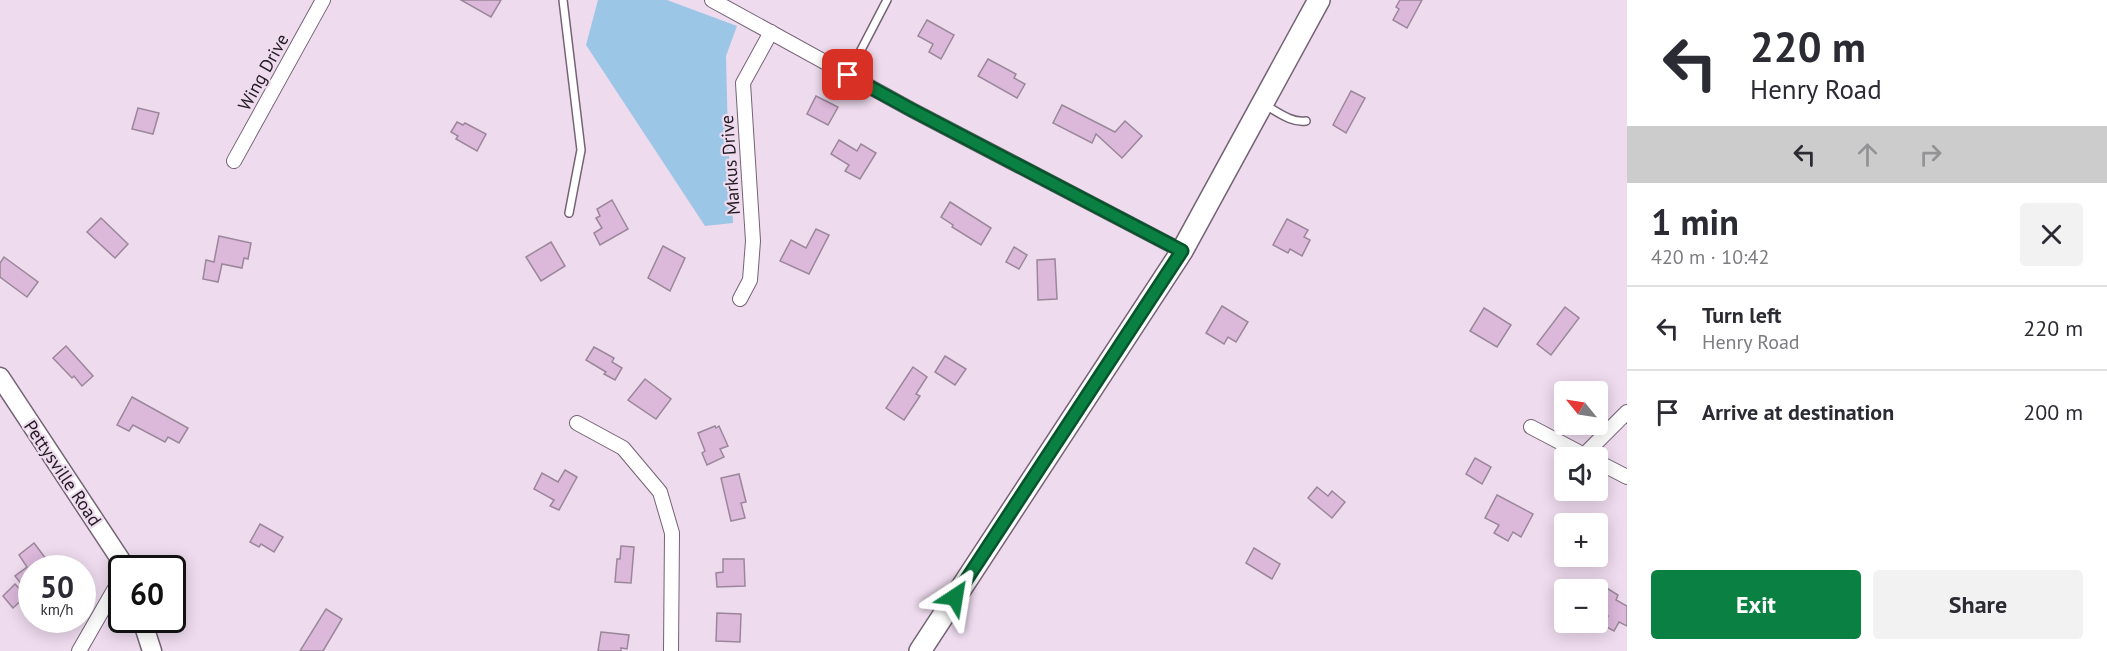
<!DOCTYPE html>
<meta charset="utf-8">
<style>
:root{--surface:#fff;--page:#f2f2f3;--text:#2b2b33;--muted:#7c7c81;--line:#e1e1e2;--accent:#0b8043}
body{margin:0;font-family:"PT Sans",sans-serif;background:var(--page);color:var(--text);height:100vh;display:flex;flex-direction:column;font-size:22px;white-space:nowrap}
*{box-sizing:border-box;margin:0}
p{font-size:20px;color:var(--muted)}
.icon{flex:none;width:33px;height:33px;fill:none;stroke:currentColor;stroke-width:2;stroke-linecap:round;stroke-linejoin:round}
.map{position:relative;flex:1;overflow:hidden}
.drawer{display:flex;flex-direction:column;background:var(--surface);width:480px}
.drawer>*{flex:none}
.top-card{background:#fff;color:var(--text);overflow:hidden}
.needle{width:39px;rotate:300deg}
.buttons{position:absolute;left:1554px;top:381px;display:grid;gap:12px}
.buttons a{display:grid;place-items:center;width:54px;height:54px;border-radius:6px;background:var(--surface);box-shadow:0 3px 15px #0003;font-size:30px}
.speed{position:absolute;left:18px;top:555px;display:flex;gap:12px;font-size:30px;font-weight:700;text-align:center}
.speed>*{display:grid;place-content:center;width:78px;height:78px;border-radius:50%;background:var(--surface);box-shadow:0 3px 15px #0003;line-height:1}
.speed small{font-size:15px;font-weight:400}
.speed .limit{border:3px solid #111;border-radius:9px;background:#fff;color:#111}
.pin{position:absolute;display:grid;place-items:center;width:51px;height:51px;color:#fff;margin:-26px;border-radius:12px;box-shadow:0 3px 9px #0006}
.me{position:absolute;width:66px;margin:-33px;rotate:33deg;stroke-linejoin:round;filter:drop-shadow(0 0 4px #0008)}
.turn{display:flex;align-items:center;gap:21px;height:126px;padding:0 24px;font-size:27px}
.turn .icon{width:78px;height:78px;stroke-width:2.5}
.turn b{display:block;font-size:42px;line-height:51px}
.lanes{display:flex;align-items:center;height:57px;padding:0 24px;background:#0003;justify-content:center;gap:30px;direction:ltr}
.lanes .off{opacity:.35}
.round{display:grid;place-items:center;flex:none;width:63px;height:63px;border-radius:6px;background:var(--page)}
.head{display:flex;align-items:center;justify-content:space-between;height:102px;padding:0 24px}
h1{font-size:36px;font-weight:700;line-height:45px}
.cta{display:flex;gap:12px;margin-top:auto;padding:12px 24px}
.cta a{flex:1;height:69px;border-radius:6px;background:var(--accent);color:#fff;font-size:24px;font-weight:700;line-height:69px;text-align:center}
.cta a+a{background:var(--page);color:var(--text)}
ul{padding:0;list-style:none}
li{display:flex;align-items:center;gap:18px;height:84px;padding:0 24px;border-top:2px solid var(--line)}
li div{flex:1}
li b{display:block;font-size:22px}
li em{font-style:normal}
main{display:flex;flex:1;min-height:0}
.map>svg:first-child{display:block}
</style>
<main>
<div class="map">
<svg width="1627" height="651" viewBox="0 0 1627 651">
<rect width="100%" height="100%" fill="#eedbee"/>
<path fill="#9cc6e5" d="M598 0H667L737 26 726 56 728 138 733 223 705 226 586 45Z"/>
<g fill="#dcb8db" stroke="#9a889a" stroke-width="1.5">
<path d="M461 0H501L491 17Z"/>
<path d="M1400 0H1422L1407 28 1393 20 1399 9 1396 7Z"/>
<path d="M927 20 954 35 941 59 929 52 933 44 918 36Z"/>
<path d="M988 59 1016 74 1014 78 1025 84 1017 98 978 76Z"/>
<path d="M1351 91 1365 98 1346 133 1333 125Z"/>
<path d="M816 96 838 107 828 125 807 114Z"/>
<path d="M1062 105 1115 132 1125 121 1142 136 1122 158 1096 134 1092 143 1053 123Z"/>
<path d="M138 108 159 113 153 134 132 129Z"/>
<path d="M457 122 463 125 465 123 486 134 477 151 456 139 458 136 451 132Z"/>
<path d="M839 140 857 151 861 144 876 153 860 179 845 171 849 165 831 154Z"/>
<path d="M612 200 628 229 600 245 594 233 602 228 596 218 600 216 597 209Z"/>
<path d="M950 202 991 228 981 245 952 227 953 225 941 217Z"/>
<path d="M101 218 128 244 115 258 87 232Z"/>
<path d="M1287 219 1308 230 1304 237 1310 240 1302 256 1290 249 1288 253 1273 245Z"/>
<path d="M816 229 829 235 809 274 780 261 791 240 806 248Z"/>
<path d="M219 236 251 243 248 259 244 258 242 268 222 264 218 282 203 279 206 260 214 262Z"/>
<path d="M551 242 565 266 541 281 526 257Z"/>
<path d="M663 246 685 258 670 291 648 278Z"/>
<path d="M1014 247 1027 255 1019 269 1006 262Z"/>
<path d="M4 257 38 282 27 297 0 277V263Z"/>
<path d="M1055 259 1057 299 1038 300 1037 260Z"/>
<path d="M1222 306 1248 322 1236 342 1228 337 1224 344 1206 333Z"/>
<path d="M1565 307 1579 318 1551 355 1537 344Z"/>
<path d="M1484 308 1511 325 1497 347 1470 331Z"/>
<path d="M66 346 93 376 82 386 74 376 72 378 53 358Z"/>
<path d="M594 347 614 358 612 362 622 368 615 380 604 374 606 372 586 360Z"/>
<path d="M945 356 966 369 955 385 935 372Z"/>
<path d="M913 367 927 377 916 394 920 396 904 420 886 408Z"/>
<path d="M645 379 671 399 656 419 628 400Z"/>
<path d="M132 397 188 428 179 443 168 437 165 442 133 425 129 431 117 425Z"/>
<path d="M715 426 716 428 719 426 728 446 720 449 724 457 707 465 702 453 705 451 698 433Z"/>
<path d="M1475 458 1491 467 1482 484 1466 474Z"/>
<path d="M565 470 577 477 559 510 550 506 554 500 534 489 542 473 558 482Z"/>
<path d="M739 474 746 502 741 503 745 518 731 521 721 478Z"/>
<path d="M1317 487 1328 496 1332 491 1345 502 1332 518 1308 498Z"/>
<path d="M1497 495 1533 514 1521 537 1513 532 1508 541 1494 533 1499 525 1485 518Z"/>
<path d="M260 524 283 537 274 552 261 544 259 547 250 542Z"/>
<path d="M34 543 53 568H32V580L23 586 15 576 27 567 19 555Z"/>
<path d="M621 546 634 547 631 583 615 582 617 559H620Z"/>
<path d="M1254 548 1280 564 1272 579 1246 563Z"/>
<path d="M723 559H744L745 586 717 587 716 573 723 572Z"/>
<path d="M15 584 26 596 13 608 3 596Z"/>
<path d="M1605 587 1618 595 1616 600 1627 606V626L1619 622 1614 631 1603 625 1608 616 1598 611V600Z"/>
<path d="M326 609 342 619 323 651H300Z"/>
<path d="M717 613 741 614 740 642 716 641Z"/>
<path d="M601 632 629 635 627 649 621 648V651H598Z"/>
</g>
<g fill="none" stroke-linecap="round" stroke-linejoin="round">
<defs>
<g id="service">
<path d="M563 0 581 150 569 213"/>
<path d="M848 75 887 0"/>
<path d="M1265 105C1278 112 1291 123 1306 121"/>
</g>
<g id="minor">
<path d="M712 0 912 110 1182 251"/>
<path d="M234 161 323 0"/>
<path d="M740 299 750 280 753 241 743 83 771 32"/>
<path d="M577 423 623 448 660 492 672 533 671 651"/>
<path d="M1531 427 1590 458"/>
<path d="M1584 455 1627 412"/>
<path d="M1598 462 1627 477"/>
<path d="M79 651 122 576"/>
</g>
<g id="secondary">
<path d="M0 377 126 568"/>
<path d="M142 620 152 651"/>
</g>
<path id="primary" d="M920 651 1182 251 1319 0"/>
</defs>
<use href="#service" stroke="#746374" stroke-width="10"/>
<use href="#minor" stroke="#746374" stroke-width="16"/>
<use href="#secondary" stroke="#746374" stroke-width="21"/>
<use href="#primary" stroke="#746374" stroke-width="24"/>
<use href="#service" stroke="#fff" stroke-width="7"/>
<use href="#minor" stroke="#fff" stroke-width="14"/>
<use href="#secondary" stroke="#fff" stroke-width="18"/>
<use href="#primary" stroke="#fff" stroke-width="21"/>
</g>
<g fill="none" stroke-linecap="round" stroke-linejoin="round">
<defs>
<path id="route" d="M848 75 912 110 1182 251 955 597"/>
</defs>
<use href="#route" stroke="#07532c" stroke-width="15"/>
<use href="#route" stroke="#0b8043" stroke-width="10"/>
</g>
<g text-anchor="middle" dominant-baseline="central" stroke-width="4.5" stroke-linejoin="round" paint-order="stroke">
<g font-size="18" fill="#211a21" stroke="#eedbee">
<text transform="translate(263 72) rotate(-61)">Wing Drive</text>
<text transform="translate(730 165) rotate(-94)">Markus Drive</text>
<text transform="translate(63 473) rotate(56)">Pettysville Road</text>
</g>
</g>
</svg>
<div class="buttons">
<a><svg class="needle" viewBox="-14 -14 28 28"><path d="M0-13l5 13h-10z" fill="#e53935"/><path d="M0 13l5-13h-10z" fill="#7c7c81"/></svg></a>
<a><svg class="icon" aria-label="sound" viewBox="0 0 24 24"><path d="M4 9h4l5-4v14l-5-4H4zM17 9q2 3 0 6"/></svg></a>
<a>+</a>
<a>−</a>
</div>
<div class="speed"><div>50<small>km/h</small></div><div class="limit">60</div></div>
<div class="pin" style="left:848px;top:75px;background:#d93025"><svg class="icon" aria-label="arrive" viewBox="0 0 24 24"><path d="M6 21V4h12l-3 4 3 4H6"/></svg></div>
<svg class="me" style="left:955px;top:597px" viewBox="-20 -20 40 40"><path d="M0-17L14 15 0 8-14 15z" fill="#0b8043" stroke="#fff" stroke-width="4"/></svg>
</div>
<section class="drawer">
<div class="top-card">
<div class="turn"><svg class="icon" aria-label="left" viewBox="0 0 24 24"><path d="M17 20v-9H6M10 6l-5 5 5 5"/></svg><div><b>220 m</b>Henry Road</div></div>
<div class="lanes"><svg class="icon" aria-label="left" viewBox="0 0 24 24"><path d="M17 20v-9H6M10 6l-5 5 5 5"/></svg><svg class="icon off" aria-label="ahead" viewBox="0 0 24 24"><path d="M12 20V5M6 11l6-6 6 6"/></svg><svg class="icon off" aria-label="right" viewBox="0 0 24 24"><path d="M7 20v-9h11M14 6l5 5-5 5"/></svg></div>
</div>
<div class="head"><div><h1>1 min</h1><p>420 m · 10:42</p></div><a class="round"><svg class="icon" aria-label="close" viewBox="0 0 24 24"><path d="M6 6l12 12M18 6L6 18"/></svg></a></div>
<ul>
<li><svg class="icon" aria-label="left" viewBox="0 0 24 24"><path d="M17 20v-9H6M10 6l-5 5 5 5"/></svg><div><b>Turn left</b><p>Henry Road</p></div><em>220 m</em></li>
<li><svg class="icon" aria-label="arrive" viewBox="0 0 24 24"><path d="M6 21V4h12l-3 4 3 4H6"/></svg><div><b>Arrive at destination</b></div><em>200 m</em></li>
</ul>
<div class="cta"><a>Exit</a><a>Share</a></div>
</section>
</main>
